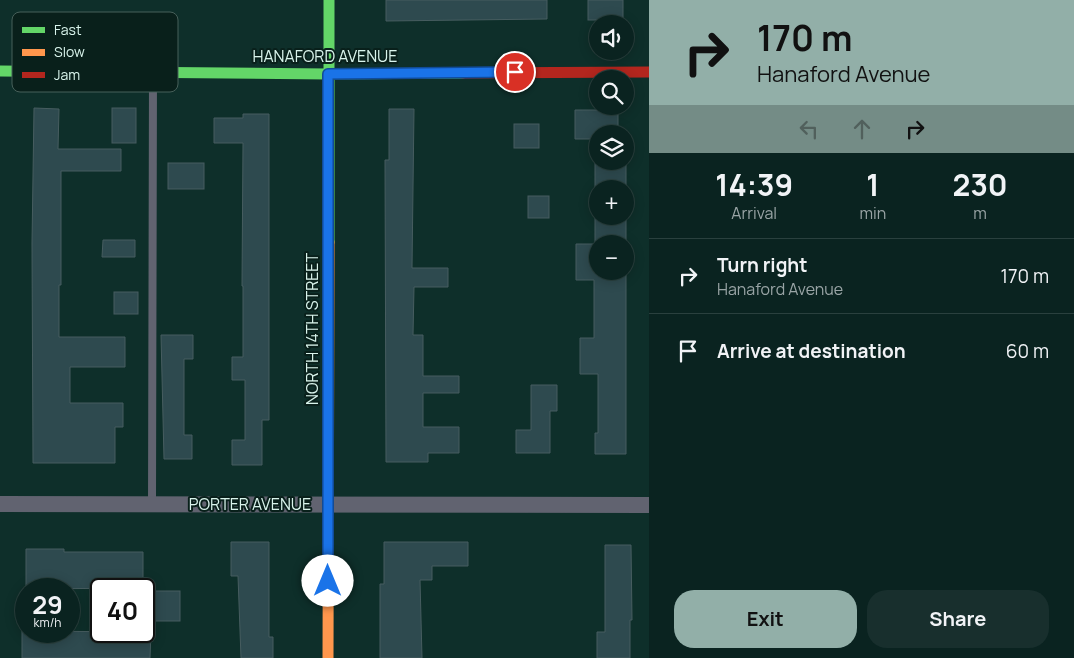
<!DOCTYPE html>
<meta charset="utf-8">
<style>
:root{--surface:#0a2320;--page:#182f2d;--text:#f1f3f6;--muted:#99a4a5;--line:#2a403e;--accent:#92afa8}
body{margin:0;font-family:Manrope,sans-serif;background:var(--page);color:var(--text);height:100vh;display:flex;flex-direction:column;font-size:19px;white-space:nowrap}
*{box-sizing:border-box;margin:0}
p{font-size:16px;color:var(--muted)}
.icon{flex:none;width:28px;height:28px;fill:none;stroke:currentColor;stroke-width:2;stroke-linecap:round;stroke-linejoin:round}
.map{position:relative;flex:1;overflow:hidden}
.panel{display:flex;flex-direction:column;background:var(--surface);width:425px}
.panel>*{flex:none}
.banner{background:#92afa8;color:#111;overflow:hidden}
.controls{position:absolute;left:589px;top:15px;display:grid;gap:10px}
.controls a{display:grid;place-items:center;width:45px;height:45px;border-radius:50%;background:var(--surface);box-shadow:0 2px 12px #0003,0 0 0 1px var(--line);font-size:25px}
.speed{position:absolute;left:15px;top:578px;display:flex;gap:10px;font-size:25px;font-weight:700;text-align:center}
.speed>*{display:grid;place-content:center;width:65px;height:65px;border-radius:50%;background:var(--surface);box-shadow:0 2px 12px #0003,0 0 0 1px var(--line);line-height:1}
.speed small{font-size:12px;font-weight:400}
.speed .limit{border:2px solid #111;border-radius:8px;background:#fff;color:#111}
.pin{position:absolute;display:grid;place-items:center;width:42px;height:42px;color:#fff;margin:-21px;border:2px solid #fff;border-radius:50%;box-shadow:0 1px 5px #0007}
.me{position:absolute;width:55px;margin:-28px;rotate:0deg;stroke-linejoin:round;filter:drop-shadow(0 0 4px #0008)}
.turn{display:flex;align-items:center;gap:18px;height:105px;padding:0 25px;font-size:22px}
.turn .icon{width:65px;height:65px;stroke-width:2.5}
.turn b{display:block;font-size:35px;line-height:42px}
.lanes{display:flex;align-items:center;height:48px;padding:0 25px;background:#0003;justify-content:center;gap:25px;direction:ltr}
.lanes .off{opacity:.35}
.eta{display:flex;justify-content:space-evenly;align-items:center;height:85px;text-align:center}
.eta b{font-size:30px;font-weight:700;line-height:35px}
.action{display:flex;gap:10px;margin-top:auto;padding:10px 25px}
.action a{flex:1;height:58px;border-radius:20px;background:var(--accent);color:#111;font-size:20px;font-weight:700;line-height:58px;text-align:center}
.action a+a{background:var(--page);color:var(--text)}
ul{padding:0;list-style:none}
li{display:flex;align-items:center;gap:15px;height:75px;padding:0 25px;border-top:1px solid var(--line)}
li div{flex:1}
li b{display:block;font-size:19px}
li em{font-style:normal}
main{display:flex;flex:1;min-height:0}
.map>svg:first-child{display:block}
</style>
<main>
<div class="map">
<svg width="649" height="658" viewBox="0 0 649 658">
<rect width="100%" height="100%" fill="#0e2f2a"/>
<g fill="#2e4a4f" stroke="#475d60" fill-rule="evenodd">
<path d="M386 0H547V19L386 21Z"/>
<rect x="588" y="0" width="35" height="20"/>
<path d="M34 108 59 109 58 149H121V171H61V285H59V337H125V367H70V403H123V427H115V463H33L32 243Z"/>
<rect x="112" y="108" width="24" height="35"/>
<path d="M389 109H414L412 268H448V287H414L413 335H423V376H459V393H423V427H459V453H428V462H386L385 160H389Z"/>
<path d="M575 110H618V134H598V161L626 162V454H595V433H598V374H580V338H594V280H576V244H595V139H575ZM598 189H625V216H598ZM598 244H625V271H598Z"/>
<path d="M243 114H269V420H262V465H232V440H245V380H232V357H243V286H242L243 143H214V118H243Z"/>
<rect x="514" y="124" width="25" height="24"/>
<rect x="168" y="163" width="36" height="26"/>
<rect x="528" y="196" width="21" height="22"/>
<path d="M103 240H135V257H102Z"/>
<rect x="114" y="292" width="24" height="22"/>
<path d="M161 335H193V359H184V435H192V459H164Z"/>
<path d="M531 385H557V411H550V453H516V430H531Z"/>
<path d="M231 542H269V637H273V658H241L238 576H231Z"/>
<path d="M384 542H468V566H432V580H420L422 658H380V584H384Z"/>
<path d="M605 545H631L632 620H630V658H597V632H605Z"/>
<path d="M26 549H64V552H143V588L26 589Z"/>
<rect x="144" y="591" width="36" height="30"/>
<path d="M22 631 151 632 150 658H22Z"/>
</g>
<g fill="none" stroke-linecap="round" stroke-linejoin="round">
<path stroke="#616370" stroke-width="8" d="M152 504 153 73"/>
<path stroke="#616370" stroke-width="16" d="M0 504 649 505"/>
<g stroke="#63d668" stroke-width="11">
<path d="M0 71 328 74 463 73"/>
<path d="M329 242V0"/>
</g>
<path stroke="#ff974d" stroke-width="11" d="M328 658 329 242"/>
<path stroke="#b3261e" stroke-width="11" d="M463 73 649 72"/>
</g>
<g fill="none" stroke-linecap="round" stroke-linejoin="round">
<defs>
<path id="route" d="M328 581V74L515 72"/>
</defs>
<use href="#route" stroke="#114b97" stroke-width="12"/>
<use href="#route" stroke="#1a73e8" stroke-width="9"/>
</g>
<g text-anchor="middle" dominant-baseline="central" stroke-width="4" stroke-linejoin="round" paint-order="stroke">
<g font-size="16" fill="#d9f4ec" stroke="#09201b">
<text x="325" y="56">HANAFORD AVENUE</text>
<text transform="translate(312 329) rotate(-90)">NORTH 14TH STREET</text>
<text x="250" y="504">PORTER AVENUE</text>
</g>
</g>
<rect x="12" y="12" width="166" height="80" rx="8" fill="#09201b" stroke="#47605a" stroke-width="1"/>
<rect x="22" y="27" width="23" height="6" fill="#63d668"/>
<rect x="22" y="49" width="23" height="7" fill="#ff974d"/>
<rect x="22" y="72" width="23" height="6" fill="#b3261e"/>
<g font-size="14" fill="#d9f4ec">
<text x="54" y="35">Fast</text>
<text x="54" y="57">Slow</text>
<text x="54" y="80">Jam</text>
</g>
</svg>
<div class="controls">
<a><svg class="icon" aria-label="sound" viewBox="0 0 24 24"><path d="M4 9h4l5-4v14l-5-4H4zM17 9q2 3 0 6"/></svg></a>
<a><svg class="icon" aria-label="search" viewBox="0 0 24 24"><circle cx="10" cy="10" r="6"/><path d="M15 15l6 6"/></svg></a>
<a><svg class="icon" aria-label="layers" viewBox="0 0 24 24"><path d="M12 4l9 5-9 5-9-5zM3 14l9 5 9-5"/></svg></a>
<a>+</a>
<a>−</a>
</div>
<div class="speed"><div>29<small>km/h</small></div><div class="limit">40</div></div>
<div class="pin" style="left:515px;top:72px;background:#d93025"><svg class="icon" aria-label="arrive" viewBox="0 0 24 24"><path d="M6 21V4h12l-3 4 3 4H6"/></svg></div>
<svg class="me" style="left:328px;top:581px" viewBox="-20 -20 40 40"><circle r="19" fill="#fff"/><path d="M0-13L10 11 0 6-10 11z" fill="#1a73e8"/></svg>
</div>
<section class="panel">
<div class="banner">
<div class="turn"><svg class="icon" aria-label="right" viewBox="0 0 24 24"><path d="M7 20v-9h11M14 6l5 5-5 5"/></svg><div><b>170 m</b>Hanaford Avenue</div></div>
<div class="lanes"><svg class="icon off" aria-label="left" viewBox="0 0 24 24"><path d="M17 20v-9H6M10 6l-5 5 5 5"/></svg><svg class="icon off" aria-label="ahead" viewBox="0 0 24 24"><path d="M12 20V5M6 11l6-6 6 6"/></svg><svg class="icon" aria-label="right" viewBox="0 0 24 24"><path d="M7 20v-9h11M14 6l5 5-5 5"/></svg></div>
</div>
<div class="eta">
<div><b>14:39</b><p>Arrival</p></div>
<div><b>1</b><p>min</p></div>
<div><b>230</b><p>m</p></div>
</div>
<ul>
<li><svg class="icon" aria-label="right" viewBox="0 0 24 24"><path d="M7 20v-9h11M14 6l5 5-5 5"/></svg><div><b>Turn right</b><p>Hanaford Avenue</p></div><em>170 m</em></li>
<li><svg class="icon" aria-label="arrive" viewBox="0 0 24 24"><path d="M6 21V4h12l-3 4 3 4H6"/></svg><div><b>Arrive at destination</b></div><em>60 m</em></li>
</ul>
<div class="action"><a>Exit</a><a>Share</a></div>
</section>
</main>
